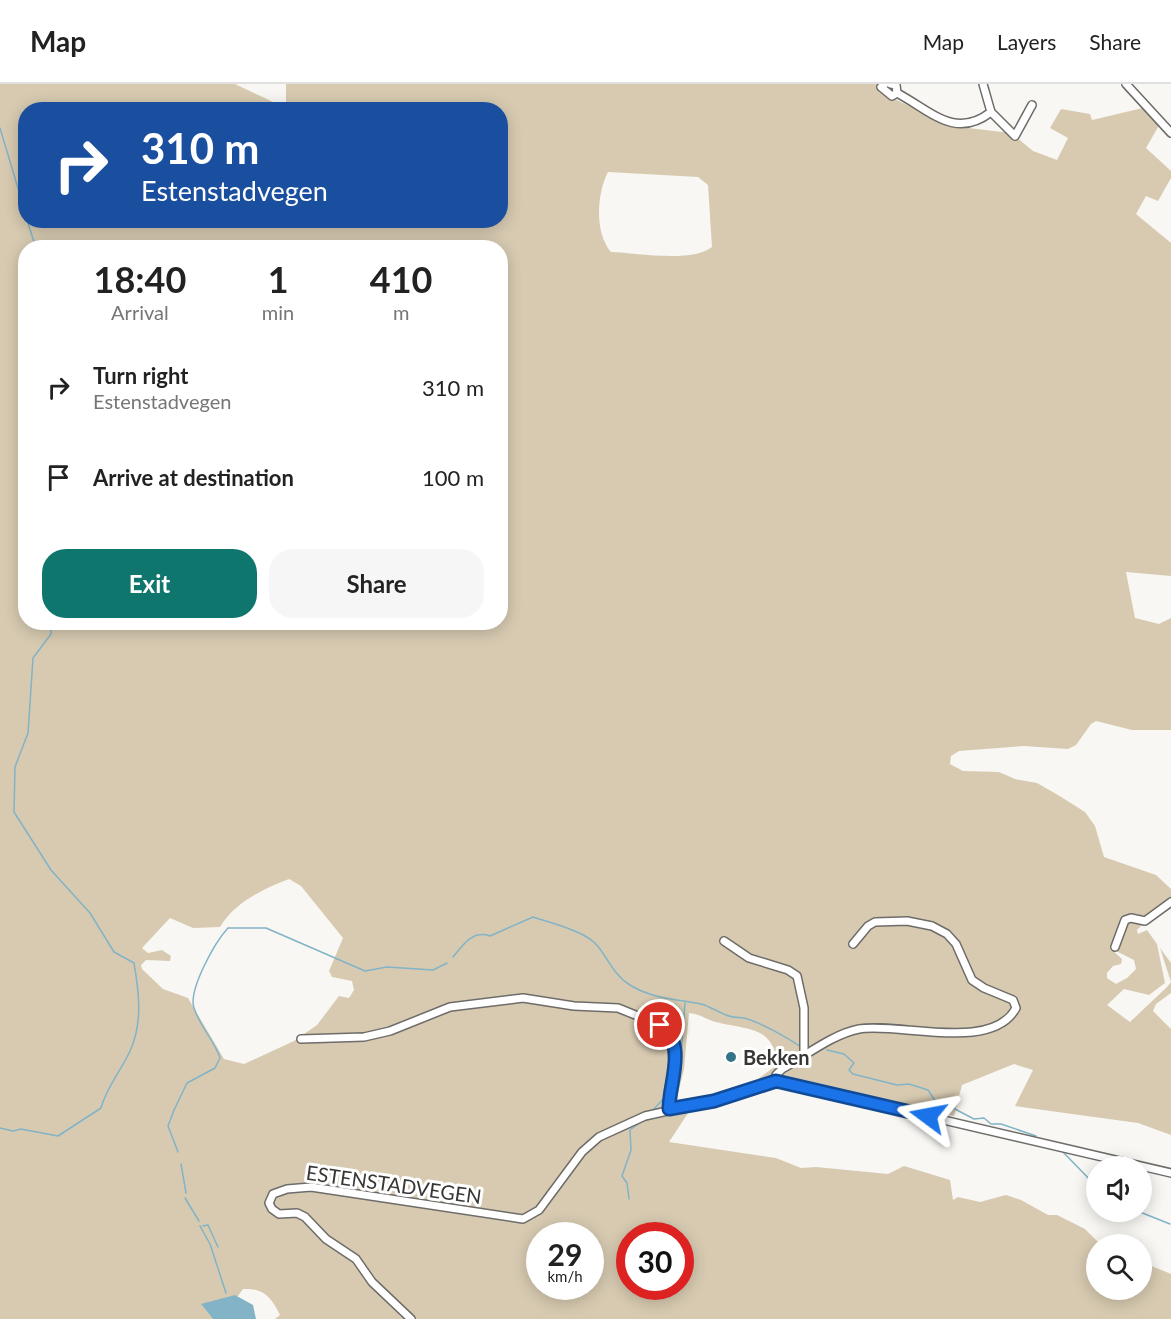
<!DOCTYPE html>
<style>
:root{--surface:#fff;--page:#f6f6f6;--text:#222;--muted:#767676;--line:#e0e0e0;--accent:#0f766e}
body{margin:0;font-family:Lato,sans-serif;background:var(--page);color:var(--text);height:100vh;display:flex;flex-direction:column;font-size:22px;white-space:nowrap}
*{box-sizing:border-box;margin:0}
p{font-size:20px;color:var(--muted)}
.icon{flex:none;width:33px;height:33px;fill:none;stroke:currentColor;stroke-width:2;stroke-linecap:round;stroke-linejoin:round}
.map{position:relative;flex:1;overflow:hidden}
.panel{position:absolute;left:18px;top:156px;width:490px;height:390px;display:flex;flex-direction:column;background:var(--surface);border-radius:24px;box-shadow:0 3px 15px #0003}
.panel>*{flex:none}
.banner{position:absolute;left:18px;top:18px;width:490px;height:126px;border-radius:24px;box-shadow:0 3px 15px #0003;background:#1a4fa0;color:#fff;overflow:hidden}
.buttons{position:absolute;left:1086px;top:1072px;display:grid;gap:12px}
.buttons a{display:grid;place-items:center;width:66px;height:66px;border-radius:50%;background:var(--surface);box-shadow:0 3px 15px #0003;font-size:30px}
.speed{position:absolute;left:526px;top:1138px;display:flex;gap:12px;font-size:30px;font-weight:700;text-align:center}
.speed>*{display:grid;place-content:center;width:78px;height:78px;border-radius:50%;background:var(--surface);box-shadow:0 3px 15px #0003;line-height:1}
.speed small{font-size:15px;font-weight:400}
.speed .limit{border:9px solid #d22;background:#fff;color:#111}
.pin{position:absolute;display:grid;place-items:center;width:51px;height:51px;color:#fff;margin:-26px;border:3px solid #fff;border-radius:50%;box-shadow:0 2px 6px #0007}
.me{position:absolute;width:66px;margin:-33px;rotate:283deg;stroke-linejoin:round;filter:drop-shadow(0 0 4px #0008)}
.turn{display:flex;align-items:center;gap:21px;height:126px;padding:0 24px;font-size:27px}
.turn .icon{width:78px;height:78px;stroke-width:2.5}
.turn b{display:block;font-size:42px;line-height:51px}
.eta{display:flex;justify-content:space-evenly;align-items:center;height:102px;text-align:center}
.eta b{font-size:36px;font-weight:700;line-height:42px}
.button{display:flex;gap:12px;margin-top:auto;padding:12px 24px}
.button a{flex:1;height:69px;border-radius:24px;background:var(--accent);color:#fff;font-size:24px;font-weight:700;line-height:69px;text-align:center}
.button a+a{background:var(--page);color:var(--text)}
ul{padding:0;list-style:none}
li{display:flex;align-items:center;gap:18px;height:90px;padding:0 24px}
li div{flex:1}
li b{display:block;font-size:22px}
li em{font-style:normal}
header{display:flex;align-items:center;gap:36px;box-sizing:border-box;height:84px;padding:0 30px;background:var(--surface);border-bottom:2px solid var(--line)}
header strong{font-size:28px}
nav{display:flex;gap:33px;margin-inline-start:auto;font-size:21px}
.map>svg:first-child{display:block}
</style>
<header>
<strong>Map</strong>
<nav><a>Map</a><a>Layers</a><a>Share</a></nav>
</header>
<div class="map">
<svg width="1171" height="1235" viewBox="0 0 1171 1235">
<rect width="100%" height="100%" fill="#f8f7f3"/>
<path fill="#d7cab1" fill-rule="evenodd" d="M0 0H235L286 24V0H889L882 9 951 42 1011 49 1033 67 1057 76 1068 54 1050 44 1061 25 1090 30 1092 36 1147 23 1161 38 1146 64 1171 87V94L1158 117 1146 112 1136 130 1171 159V492L1126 488 1135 534 1159 540 1171 534V646H1132L1096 637 1091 640 1076 661 1068 665 1024 662 959 667 951 672 950 680 963 687 999 688 1015 695 1037 699 1058 711 1085 728 1095 742 1104 773 1156 791 1171 805V816L1148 831 1126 833 1119 839 1111 865 1122 875 1121 880 1113 882 1107 889V894L1116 900 1127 894 1136 885 1134 876 1116 867 1129 835 1143 840 1137 846 1138 850 1147 846 1157 860 1165 899 1149 911 1124 905 1107 921 1130 938 1167 903 1171 898 1160 864 1171 879V909L1156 920 1153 927 1171 945V1051L1138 1039 1015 1022 1033 986 1014 980 962 1001 954 1032 786 994 692 1023 669 1058 776 1074 801 1084 816 1083 888 1090 904 1082 950 1096 953 1116 958 1113 980 1118 1006 1111 1021 1116 1048 1131H1057L1085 1145 1099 1159 1108 1161H1096V1206H1142V1178L1171 1190V1235H275L280 1231C271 1213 264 1204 243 1205L238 1212 202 1221 213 1235H0ZM26 26H501V136H26ZM608 88 698 93 708 101 712 163C693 179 636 169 611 168 594 148 597 109 608 88ZM26 164H501V538H26ZM289 795 301 802 343 854 329 887 332 893 352 897 354 906 349 914 339 912 317 941 294 957 244 980 224 975 188 914 163 905 142 885 141 881 146 876 170 877 171 872 162 866 148 869 142 864 170 834 193 844 220 843C235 818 263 805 289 795ZM689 929C701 930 708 937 720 939 750 946 774 943 777 981L754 998 708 1012 676 1018 684 985ZM540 1152H591V1203H540ZM630 1152H681V1203H630Z"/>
<path fill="#82b3c6" d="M235 1211 253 1221 256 1235H213L201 1220Z"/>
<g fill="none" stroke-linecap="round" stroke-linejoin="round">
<g stroke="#82b3c6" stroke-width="1.5">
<path d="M0 44 26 131"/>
<path d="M27 136 36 164"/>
<path d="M453 873C464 860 472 846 490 852L533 833C551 839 583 847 595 859 608 873 613 891 630 901 652 915 677 915 701 920 709 922 718 928 726 931 732 934 738 933 744 934 760 938 788 954 801 963"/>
<path d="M827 966 844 970 854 979 849 986 853 990 897 1001 909 1000 928 1006 938 1021 953 1024 974 1035 984 1034 991 1040H1001L1036 1052"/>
<path d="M676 1001 680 985 685 919"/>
<path d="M653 1026 667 1011"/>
<path d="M0 1044 13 1047 21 1045 58 1052 101 1024C107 1002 121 987 130 967 143 939 139 908 134 879L114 868 90 829 51 786 14 728 15 683 28 649 33 574 51 550V538"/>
<path d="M178 1068 168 1042 174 1026 187 999 215 984 220 974C215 957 200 943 194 924 188 906 215 858 228 844H266L365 887 387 883 433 886 447 879"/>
<path d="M1063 1068 1096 1102"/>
<path d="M181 1080 186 1109"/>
<path d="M185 1114 199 1137"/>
<path d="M629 1115 627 1099 622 1092 631 1066 630 1046 645 1035"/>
<path d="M1140 1128 1170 1140"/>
<path d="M200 1142 210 1160 226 1209"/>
<path d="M203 1142 208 1141 218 1163"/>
</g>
<defs>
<g id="street">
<path d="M885 0 881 3 892 12 897 9"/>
<path d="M891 0 896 1 897 9C931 27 955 56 991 28"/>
<path d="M983 0 991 28 1015 52 1032 21"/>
<path d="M1126 0 1171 49"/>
<path d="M724 857 749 874 788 886 797 892 804 924V972"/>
<path d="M1115 863 1125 836 1131 834 1145 837 1171 818"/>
<path d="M301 955 364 953 390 947 450 923 523 914 574 922 618 924 660 941 671 952 674 987 669 1025"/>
<path d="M776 997V991L782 985C805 972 833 950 859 945 899 938 992 969 1016 924L1013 916 984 904 972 896 956 860 947 850 932 842 907 837 875 838 868 842 853 860"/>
<path d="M411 1235 372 1198 356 1175 326 1155 305 1133 297 1129 279 1130 272 1125 269 1119 273 1110 287 1105 311 1103 523 1135 539 1126 582 1068 599 1053 645 1032 721 1015 776 997 1171 1089"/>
</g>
</defs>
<use href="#street" stroke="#6e6c69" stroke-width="10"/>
<use href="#street" stroke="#fff" stroke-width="7"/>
</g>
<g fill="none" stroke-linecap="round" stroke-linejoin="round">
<defs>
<path id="route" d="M660 941C688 960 669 998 669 1025L714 1017 776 997 928 1032"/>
</defs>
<use href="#route" stroke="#114b97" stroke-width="15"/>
<use href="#route" stroke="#1a73e8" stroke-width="10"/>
</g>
<circle fill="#357389" stroke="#fff" stroke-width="2" cx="731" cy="973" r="6"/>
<g text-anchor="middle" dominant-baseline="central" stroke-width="6" stroke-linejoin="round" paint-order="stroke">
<g font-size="20" font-weight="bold" fill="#363634" stroke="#fff" text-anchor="start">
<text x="743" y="973">Bekken</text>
</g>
<g font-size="20" fill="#363634" stroke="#fff">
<text transform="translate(394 1100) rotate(8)">ESTENSTADVEGEN</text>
</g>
</g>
</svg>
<div class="buttons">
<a><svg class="icon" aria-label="sound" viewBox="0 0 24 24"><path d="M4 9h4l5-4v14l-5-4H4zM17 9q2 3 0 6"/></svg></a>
<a><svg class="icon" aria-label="search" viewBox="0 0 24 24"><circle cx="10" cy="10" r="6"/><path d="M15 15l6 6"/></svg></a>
</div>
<div class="speed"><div>29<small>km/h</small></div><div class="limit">30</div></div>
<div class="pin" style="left:660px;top:941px;background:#d93025"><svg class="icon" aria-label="arrive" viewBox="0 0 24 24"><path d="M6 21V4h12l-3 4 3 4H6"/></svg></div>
<svg class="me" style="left:928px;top:1032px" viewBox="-20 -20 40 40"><path d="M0-17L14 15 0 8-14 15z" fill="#1a73e8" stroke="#fff" stroke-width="4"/></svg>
<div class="banner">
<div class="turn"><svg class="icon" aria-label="right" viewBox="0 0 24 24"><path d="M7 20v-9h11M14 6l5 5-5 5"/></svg><div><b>310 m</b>Estenstadvegen</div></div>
</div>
<section class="panel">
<div class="eta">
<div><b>18:40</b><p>Arrival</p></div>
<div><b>1</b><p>min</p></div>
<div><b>410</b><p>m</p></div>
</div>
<ul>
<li><svg class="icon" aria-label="right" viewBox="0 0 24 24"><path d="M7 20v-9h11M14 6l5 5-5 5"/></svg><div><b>Turn right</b><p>Estenstadvegen</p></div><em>310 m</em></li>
<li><svg class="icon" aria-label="arrive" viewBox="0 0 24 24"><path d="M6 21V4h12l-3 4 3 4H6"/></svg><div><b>Arrive at destination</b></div><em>100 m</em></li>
</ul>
<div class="button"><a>Exit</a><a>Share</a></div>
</section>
</div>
